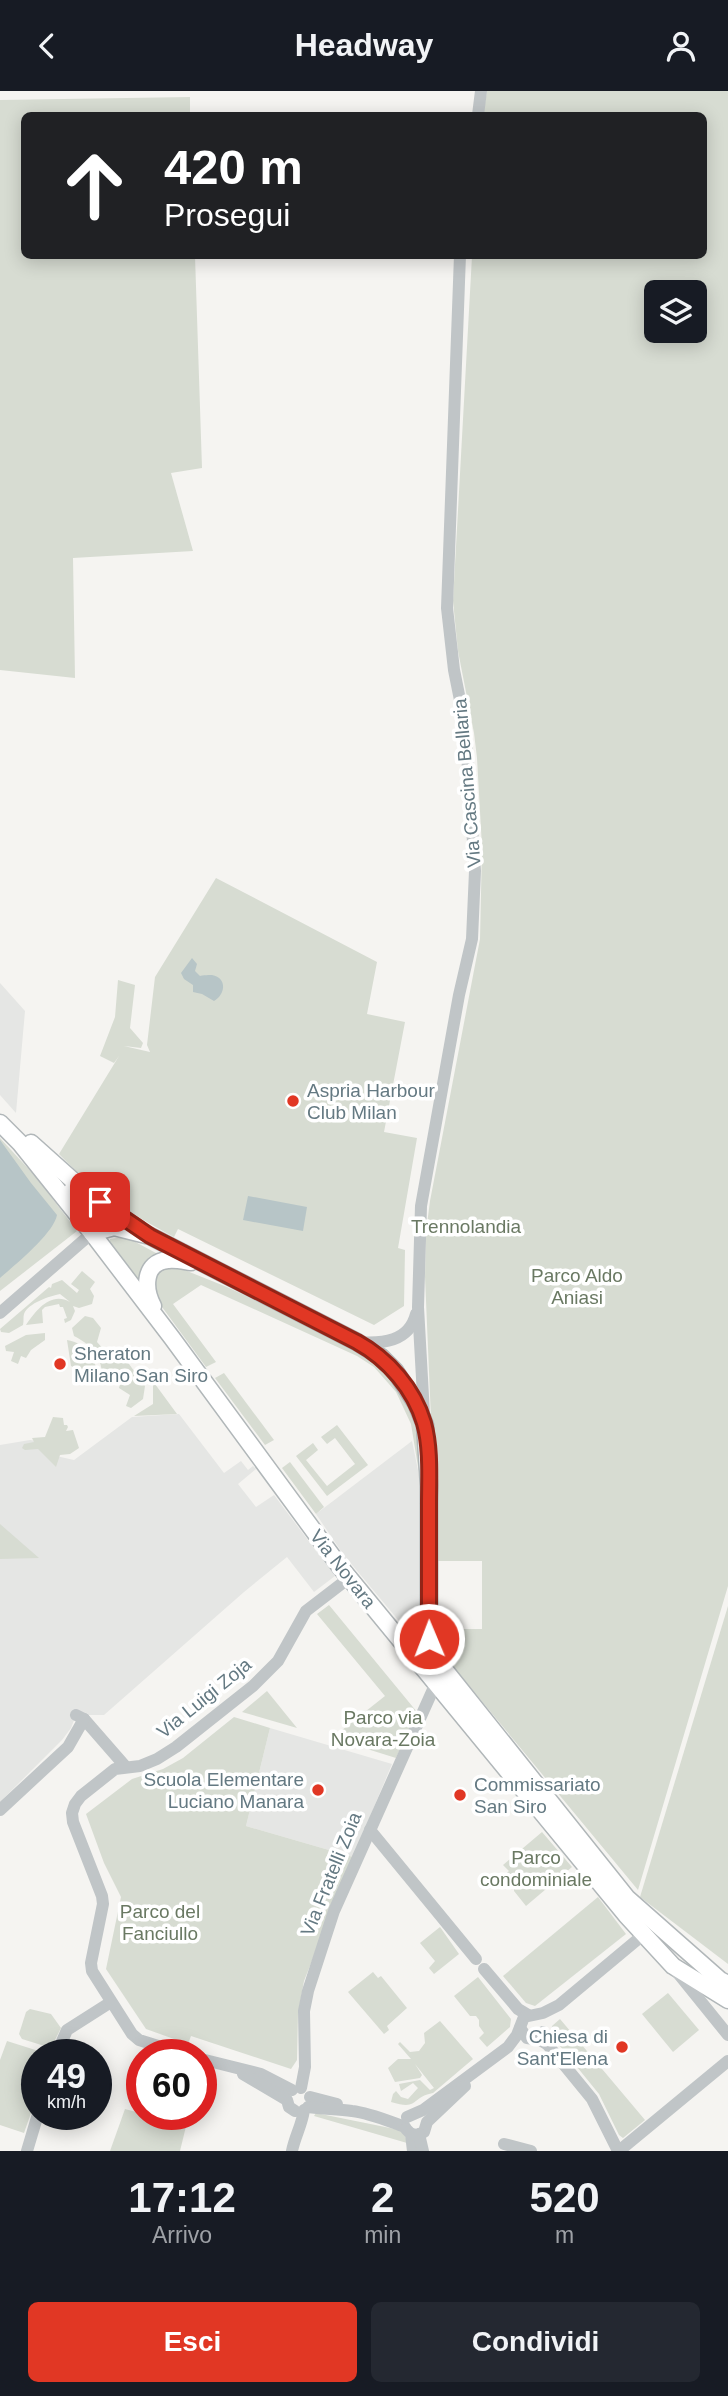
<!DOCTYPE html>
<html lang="it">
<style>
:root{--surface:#171b24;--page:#242831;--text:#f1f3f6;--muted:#9ea1a6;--accent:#e13724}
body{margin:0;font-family:Helvetica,sans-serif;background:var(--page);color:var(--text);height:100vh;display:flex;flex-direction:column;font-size:26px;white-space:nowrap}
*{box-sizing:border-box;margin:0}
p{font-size:23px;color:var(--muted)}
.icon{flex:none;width:38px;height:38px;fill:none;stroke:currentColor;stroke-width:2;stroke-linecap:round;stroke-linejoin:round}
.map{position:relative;height:2060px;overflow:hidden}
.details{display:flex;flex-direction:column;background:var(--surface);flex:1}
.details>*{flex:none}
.hud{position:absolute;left:21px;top:21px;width:686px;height:147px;border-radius:10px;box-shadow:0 4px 18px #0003;background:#202124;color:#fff;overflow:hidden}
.fabs{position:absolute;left:644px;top:189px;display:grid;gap:14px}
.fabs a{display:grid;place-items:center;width:63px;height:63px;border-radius:10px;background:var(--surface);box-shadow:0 4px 18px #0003;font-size:35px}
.speed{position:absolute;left:21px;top:1948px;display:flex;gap:14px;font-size:35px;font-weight:700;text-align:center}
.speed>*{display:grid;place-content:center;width:91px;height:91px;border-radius:50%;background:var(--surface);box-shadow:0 4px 18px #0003;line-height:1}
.speed small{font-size:18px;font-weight:400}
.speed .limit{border:10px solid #d22;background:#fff;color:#111}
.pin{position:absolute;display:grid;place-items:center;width:60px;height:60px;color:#fff;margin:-30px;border-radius:14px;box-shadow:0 4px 10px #0006}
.me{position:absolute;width:77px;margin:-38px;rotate:359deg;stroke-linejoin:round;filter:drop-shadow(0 0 5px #0008)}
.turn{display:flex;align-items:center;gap:24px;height:147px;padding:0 28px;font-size:32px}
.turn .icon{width:91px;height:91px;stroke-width:2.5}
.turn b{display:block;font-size:49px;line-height:60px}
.eta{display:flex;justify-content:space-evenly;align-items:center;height:119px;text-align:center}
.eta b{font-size:42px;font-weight:600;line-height:49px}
.action{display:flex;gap:14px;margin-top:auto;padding:14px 28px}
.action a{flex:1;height:80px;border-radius:10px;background:var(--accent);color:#fff;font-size:28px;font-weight:600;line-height:80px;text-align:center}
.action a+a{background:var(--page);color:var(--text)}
header{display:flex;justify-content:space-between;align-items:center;height:91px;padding:0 28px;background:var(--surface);font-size:32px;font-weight:600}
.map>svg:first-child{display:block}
</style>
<header><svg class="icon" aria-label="back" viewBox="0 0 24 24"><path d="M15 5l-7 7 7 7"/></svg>Headway<svg class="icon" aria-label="person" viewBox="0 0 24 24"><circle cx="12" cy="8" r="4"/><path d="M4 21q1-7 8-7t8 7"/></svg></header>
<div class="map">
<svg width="728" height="2060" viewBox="0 0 728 2060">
<rect width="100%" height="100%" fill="#f5f4f1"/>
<g fill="#e5e6e4">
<path d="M0 892 25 920 16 1022 0 1004Z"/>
<path d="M179 1323 224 1382 241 1370 248 1379 253 1375 256 1378 238 1393 256 1416 274 1404 335 1485 314 1501 287 1466 244 1501 104 1624H76L71 1637 62 1649 0 1711V1354L30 1349 37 1350 56 1365 74 1369 132 1326Z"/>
<path d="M412 1350 421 1394 424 1513 423 1552 420 1555 343 1463 316 1423Z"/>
<path d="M270 1637 392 1673 353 1766 246 1735Z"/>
</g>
<g fill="#d7dcd2" fill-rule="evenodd">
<path d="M487 0H728V1495L638 1799 441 1561 437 1538H482V1470H437L425 1186 426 1141 430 1110 480 848 482 756 477 667 474 642 458 560 453 510 472 165 704 164V24H483ZM656 201H695V240H656Z"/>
<path d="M190 6V24H24V164L195 165 202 377 171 382 193 460 73 467 75 587 0 579V9Z"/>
<path d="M216 787 377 871 367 923 405 931 384 1041 417 1047 398 1157 405 1159 404 1215 374 1234 178 1138 174 1146C131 1123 93 1099 59 1063L119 965 114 972 100 965 115 926 118 889 135 894 130 937 143 952 141 957 124 955 150 961 147 954 155 886Z"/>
<path d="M0 1047 36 1086 77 1140 0 1200Z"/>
<path d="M117 1147H128L167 1168 144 1199 109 1156 110 1148Z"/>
<path d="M177 1176 227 1196 363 1261C387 1279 412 1304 417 1334 421 1353 420 1374 421 1394L411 1333 404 1318 396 1301 374 1276 357 1265 201 1194 173 1213 216 1271 206 1276 154 1205 150 1189 158 1177Z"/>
<path d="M82 1180 95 1191 90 1198 94 1205 92 1213 79 1217 73 1215 75 1220 71 1229 65 1232 64 1228 67 1227 63 1216H60L59 1213 45 1216 42 1219 43 1232 26 1234C36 1219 51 1200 70 1211L60 1203C50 1205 28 1212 24 1223 23 1226 24 1230 23 1234L9 1242 1 1241 0 1238 49 1196 51 1197 52 1193 62 1189 77 1202 79 1199 71 1193Z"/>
<path d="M85 1225 93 1227 101 1237 97 1251 105 1260 112 1259 121 1262 145 1295 143 1308 131 1317 126 1315 130 1304 119 1297 121 1289 102 1284C102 1265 90 1253 74 1245L72 1237Z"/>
<path d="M45 1242V1249L31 1259 26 1267 21 1265 18 1273 11 1270 14 1261 6 1260 5 1255 26 1244Z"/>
<path d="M67 1249C86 1252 98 1269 97 1288L71 1275Z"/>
<path d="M224 1282 274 1349 265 1354 215 1287Z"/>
<path d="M153 1293H155L177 1323 134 1325 153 1313Z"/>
<path d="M53 1326 63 1327 64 1334H67L68 1336 66 1340 73 1339 79 1357 70 1363 60 1364 56 1376 38 1358 25 1359 22 1357 24 1353 34 1351 32 1347 45 1346Z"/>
<path d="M337 1334 368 1374 327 1405 296 1365 313 1352 318 1359 306 1369 327 1395 355 1373 335 1347 327 1353 321 1346Z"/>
<path d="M290 1371 324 1416 316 1423 282 1377Z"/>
<path d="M0 1433 39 1467 0 1468Z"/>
<path d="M329 1514 417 1621 396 1667 332 1647 385 1605 317 1523Z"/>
<path d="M728 1515V1873L640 1806Z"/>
<path d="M267 1600 297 1637 242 1621Z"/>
<path d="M234 1626 270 1637 246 1735 353 1766 304 1890 298 1923 297 1969 291 1978 191 1945 188 1953 146 1938 106 1878 121 1806 104 1772 86 1723 132 1688 163 1678 183 1667Z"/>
<path d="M542 1741 572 1776 526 1815 514 1800V1794L510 1792 508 1793 502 1786 509 1780 503 1774Z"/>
<path d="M598 1806 626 1843 535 1915 526 1912 503 1885Z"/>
<path d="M440 1836 459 1863 434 1883 429 1877 435 1870 420 1852Z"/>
<path d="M373 1881 378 1887 381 1885 407 1917 387 1935 389 1939 384 1943 348 1901Z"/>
<path d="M478 1886 511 1928 510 1936 487 1956 479 1947 484 1942 479 1935V1929L476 1925H470L454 1905Z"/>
<path d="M668 1902 699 1939 673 1961 642 1923Z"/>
<path d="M30 1918 51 1923 61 1937 51 1957 22 1948 19 1943 26 1921Z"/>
<path d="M560 1928 645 2029 623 2047 619 2044 599 2003 551 1944 552 1935Z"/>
<path d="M440 1930 473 1968 433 2002C410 2006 420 2020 391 2011L393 2003 396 2000 401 2006 408 2008 418 1997 413 1992 401 2000 399 1993 420 1989 430 1999 434 1997 415 1973 422 1984 420 1987 395 1991 388 1977 398 1968H411L398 1953 400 1951 410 1961 419 1960 425 1952 424 1942Z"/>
<path d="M7 1950 48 1963 37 1964V2005L24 2042 0 2034V1969Z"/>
<path d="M125 2018 155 2026 156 2023H189L180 2060H110Z"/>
<path d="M316 2022 400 2039 405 2044 407 2052 314 2025Z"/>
</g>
<g fill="#b7c5c7">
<path d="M192 867 197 873 195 880 200 885C201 884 212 884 212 884 228 887 225 904 214 910L202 903 193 901V894L184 888 181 882Z"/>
<path d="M0 1049 31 1092 57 1124C54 1142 15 1174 0 1187Z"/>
<path d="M248 1105 307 1116 303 1140 243 1129Z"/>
</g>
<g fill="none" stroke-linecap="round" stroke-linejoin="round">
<defs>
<g id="major">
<path d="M0 1032 20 1052 92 1142 172 1247 341 1477 626 1824 673 1875 728 1909"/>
<path d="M31 1052 88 1103 139 1138"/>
<path d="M72 1099 92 1122V1142"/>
<path d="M92 1142 114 1136 150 1145 357 1251 381 1266 395 1280 416 1312 425 1334 429 1395V1548L440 1573 627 1807 720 1889 728 1893"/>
<path d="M153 1215C144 1198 143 1171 168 1169 175 1168 184 1170 191 1171"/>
</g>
</defs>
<use href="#major" stroke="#b1b7b9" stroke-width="19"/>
<g stroke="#c0c5c7" stroke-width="12">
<path d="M478 24 481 0"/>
<path d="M0 1222 92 1142"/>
<path d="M357 1251C382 1253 409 1251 416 1223"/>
<path d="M424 1323 418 1216 421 1115 459 904 472 848 475 780 465 634 454 579 447 517 460 164"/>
<path d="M76 1624 84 1628 125 1675"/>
<path d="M0 1719 68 1656 84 1628"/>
<path d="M370 1739 476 1868"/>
<path d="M484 1878 518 1918 528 1924"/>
<path d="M677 1881 728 1944"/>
<path d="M520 1937 527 1947 540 1949 547 1953"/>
<path d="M543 1941 547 1953 592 2008 618 2060"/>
<path d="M56 1964 67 1939 111 1911"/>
<path d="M187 1964 139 1949 132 1943 92 1880 91 1872 103 1813 102 1805 73 1731 72 1722 75 1713 81 1705 115 1678 140 1675 157 1668 176 1656 253 1595 278 1570 306 1520 349 1487"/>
<path d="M201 1968 261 1983 292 1999"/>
<path d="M243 1983 287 2009 289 2016 295 2020"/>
<path d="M301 1997 305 1976 304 1920 308 1900 334 1820 435 1594"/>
<path d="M310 2006 337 2013"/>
<path d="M308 2016C323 2018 338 2018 352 2020 370 2022 388 2030 405 2036"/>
<path d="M407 2026 423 2019 508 1956 517 1944 524 1926 543 1922 559 1914 643 1844"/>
<path d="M406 2038 411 2043 413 2060"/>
<path d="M411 2043 417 2044 424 2041 427 2031 465 1995"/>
<path d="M419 2043 423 2060"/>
<path d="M504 2053 531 2060"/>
<path d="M27 2060 38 2023"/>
<path d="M292 2060C295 2045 302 2034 304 2019"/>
<path d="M619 2060 728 1970"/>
</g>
<use href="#major" stroke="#fff" stroke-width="16"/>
</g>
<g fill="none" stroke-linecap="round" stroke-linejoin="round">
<defs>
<path id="route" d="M100 1111 150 1145 357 1251C388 1268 414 1298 424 1332 431 1357 429 1387 429 1413 429 1458 429 1503 429 1548"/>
</defs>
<use href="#route" stroke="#922417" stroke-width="18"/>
<use href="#route" stroke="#e13724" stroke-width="12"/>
</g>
<g fill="#e13724" stroke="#fff" stroke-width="2.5">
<circle cx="293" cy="1010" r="7"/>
<circle cx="60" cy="1273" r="7"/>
<circle cx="318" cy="1699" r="7"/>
<circle cx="460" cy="1704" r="7"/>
<circle cx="622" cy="1956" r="7"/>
</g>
<g text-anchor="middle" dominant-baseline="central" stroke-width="7" stroke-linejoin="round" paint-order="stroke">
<g font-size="19" fill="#647982" stroke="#fff">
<text transform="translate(467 692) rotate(-95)">Via Cascina Bellaria</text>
<text transform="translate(343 1478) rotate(52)">Via Novara</text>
<text transform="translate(204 1607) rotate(-39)">Via Luigi Zoja</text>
<text transform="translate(331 1783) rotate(-68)">Via Fratelli Zoia</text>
</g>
<g font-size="19" fill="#647982" stroke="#fff" text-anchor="start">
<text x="307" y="999">Aspria Harbour<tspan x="307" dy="22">Club Milan</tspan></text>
<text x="74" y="1262">Sheraton<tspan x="74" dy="22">Milano San Siro</tspan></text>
<text x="304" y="1688" text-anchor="end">Scuola Elementare<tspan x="304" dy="22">Luciano Manara</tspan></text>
<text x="474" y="1693">Commissariato<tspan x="474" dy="22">San Siro</tspan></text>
<text x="608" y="1945" text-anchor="end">Chiesa di<tspan x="608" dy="22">Sant'Elena</tspan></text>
</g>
<g font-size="19" fill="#6a7963" stroke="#fff">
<text x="466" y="1135">Trennolandia</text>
<text x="577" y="1184">Parco Aldo<tspan x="577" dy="22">Aniasi</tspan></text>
<text x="383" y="1626">Parco via<tspan x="383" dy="22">Novara-Zoia</tspan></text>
<text x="536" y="1766">Parco<tspan x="536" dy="22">condominiale</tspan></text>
<text x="160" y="1820">Parco del<tspan x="160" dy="22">Fanciullo</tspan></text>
</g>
</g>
</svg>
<div class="fabs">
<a><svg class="icon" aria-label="layers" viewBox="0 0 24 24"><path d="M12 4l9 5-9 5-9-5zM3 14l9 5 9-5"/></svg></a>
</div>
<div class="speed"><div>49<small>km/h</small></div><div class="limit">60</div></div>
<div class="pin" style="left:100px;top:1111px;background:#d93025"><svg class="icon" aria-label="arrive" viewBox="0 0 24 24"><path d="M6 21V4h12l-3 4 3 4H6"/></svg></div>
<svg class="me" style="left:429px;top:1548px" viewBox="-20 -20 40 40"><circle r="17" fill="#e13724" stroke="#fff" stroke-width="3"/><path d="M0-11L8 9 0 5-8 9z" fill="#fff"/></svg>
<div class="hud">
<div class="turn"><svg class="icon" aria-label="ahead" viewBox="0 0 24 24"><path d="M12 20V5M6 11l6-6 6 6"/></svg><div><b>420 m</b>Prosegui</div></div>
</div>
</div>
<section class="details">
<div class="eta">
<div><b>17:12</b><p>Arrivo</p></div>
<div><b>2</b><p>min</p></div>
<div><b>520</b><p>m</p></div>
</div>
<div class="action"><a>Esci</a><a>Condividi</a></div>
</section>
